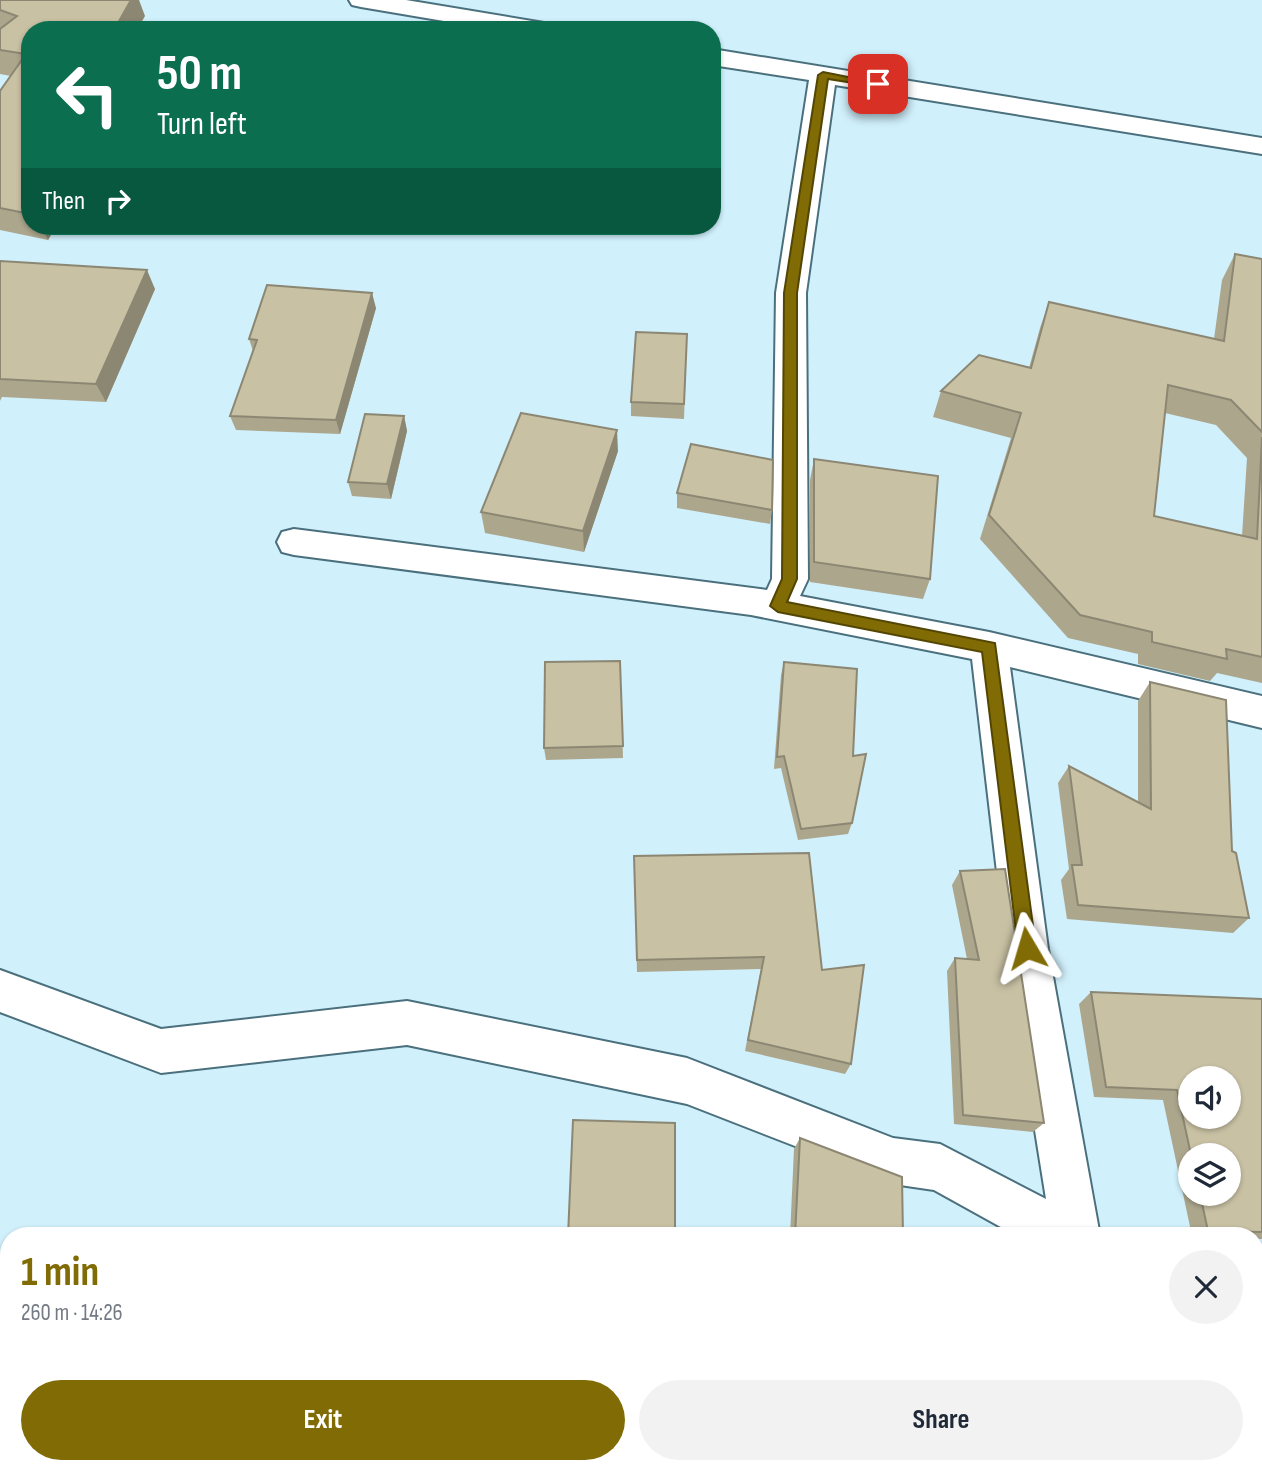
<!DOCTYPE html>
<meta charset="utf-8">
<style>
:root{--surface:#fff;--page:#f2f2f3;--text:#1f2937;--muted:#747a83;--accent:#806b05}
body{margin:0;font-family:"Sofia Sans Condensed",sans-serif;background:var(--page);color:var(--text);height:100vh;display:flex;flex-direction:column;font-size:26px;white-space:nowrap}
*{box-sizing:border-box;margin:0}
p{font-size:23px;color:var(--muted)}
.icon{flex:none;width:38px;height:38px;fill:none;stroke:currentColor;stroke-width:2;stroke-linecap:round;stroke-linejoin:round}
.map{position:relative;flex:1;overflow:hidden}
.panel{position:absolute;left:0px;top:1227px;width:1264px;height:247px;display:flex;flex-direction:column;background:var(--surface);border-radius:28px 28px 0 0;box-shadow:0 2px 5px #0004}
.panel>*{flex:none}
.hud{position:absolute;left:21px;top:21px;width:700px;height:214px;border-radius:28px;box-shadow:0 2px 5px #0004;background:#0b6e4f;color:#fff;overflow:hidden}
.tools{position:absolute;left:1178px;top:1066px;display:grid;gap:14px}
.tools a{display:grid;place-items:center;width:63px;height:63px;border-radius:50%;background:var(--surface);box-shadow:0 2px 5px #0004;font-size:35px}
.pin{position:absolute;display:grid;place-items:center;width:60px;height:60px;color:#fff;margin:-30px;border-radius:14px;box-shadow:0 4px 10px #0006}
.me{position:absolute;width:77px;margin:-38px;rotate:353deg;stroke-linejoin:round;filter:drop-shadow(0 0 5px #0008)}
.turn{display:flex;align-items:center;gap:24px;height:147px;padding:0 21px;font-size:32px}
.turn .icon{width:91px;height:91px;stroke-width:2.5}
.turn b{display:block;font-size:49px;line-height:60px}
.then{display:flex;align-items:center;height:66px;padding:0 21px;background:#0003;gap:14px;font-size:26px}
.round{display:grid;place-items:center;flex:none;width:74px;height:74px;border-radius:37px;background:var(--page)}
.head{display:flex;align-items:center;justify-content:space-between;height:119px;padding:0 21px}
h1{font-size:42px;font-weight:700;line-height:52px;color:var(--accent)}
.action{display:flex;gap:14px;margin-top:auto;padding:14px 21px}
.action a{flex:1;height:80px;border-radius:42px;background:var(--accent);color:#fff;font-size:28px;font-weight:700;line-height:80px;text-align:center}
.action a+a{background:var(--page);color:var(--text)}
.map>svg:first-child{display:block}
</style>
<div class="map">
<svg width="1262" height="1472" viewBox="0 0 1262 1472">
<rect width="100%" height="100%" fill="#d0f0fc"/>
<g fill="none" stroke-linecap="round" stroke-linejoin="round">
<defs>
<g id="minor">
<path d="M349 0H406L544 23 553 25 556 30H497L361 7 352 5Z"/>
<path d="M712 49 1262 138V154L835 85 806 293 808 579 800 596 989 632 1262 696V728L1010 667 1048 949 1100 1236H1017L934 1190 893 1184 687 1104 407 1045 161 1073 0 1012V970L161 1029 407 1001 687 1058 893 1138 940 1144 1046 1199 1006 949 972 659 751 615 294 555 282 552 277 542 282 532 294 529 767 590 772 579 776 293 809 80 712 65Z"/>
<path d="M1255 1319 1262 1322V1373L1255 1370Z"/>
<rect x="1068" y="1465" width="52" height="7"/>
</g>
</defs>
<use href="#minor" stroke="#4b707d" stroke-width="4"/>
<use href="#minor" fill="#fff" fill-rule="evenodd"/>
</g>
<g fill="#aca68d" fill-rule="evenodd">
<path d="M0 0 145 16 30 30V226H56L48 240 0 230V92L11 76 0 74Z"/>
<path d="M1235 254 1262 259V683L1217 673 1210 681 1138 664V654L1068 638 980 539 1011 438 933 417 941 391 1029 368 1040 328 1049 302 1214 339 1222 280ZM1165 413 1216 425 1247 458 1242 536 1154 516Z"/>
<path d="M0 261 155 289 106 402 2 397 0 401Z"/>
<path d="M376 308 340 434 236 430 230 416 253 351 249 339Z"/>
<path d="M687 334 684 419 631 416V402Z"/>
<path d="M404 416 407 431 391 499 352 496 348 482Z"/>
<path d="M618 451 584 552 485 533 481 512Z"/>
<path d="M814 459 930 579 923 599 810 582V480Z"/>
<path d="M677 493 772 510 770 524 677 508Z"/>
<path d="M620 661 623 758 546 760 544 748Z"/>
<path d="M784 662 852 823 848 834 798 840 781 768 774 769 781 675Z"/>
<path d="M1150 682 1232 851 1249 918 1233 933 1067 919 1061 880 1069 869 1058 783 1069 766 1138 802V701Z"/>
<path d="M634 870 822 970 851 1064 845 1074 745 1051 761 969 637 972Z"/>
<path d="M960 871 1044 1123 1033 1132 954 1124 947 971 955 958 967 959 952 885Z"/>
<path d="M1091 992 1262 999V1239H1255V1236H1192L1163 1100 1094 1097 1079 1004ZM1190 1155H1228V1194H1190Z"/>
<path d="M800 1138 903 1236H790L794 1149Z"/>
</g>
<g fill="#8c8773">
<path d="M131 0H139L145 16 137 30H114Z"/>
<path d="M41 226H56L48 240Z"/>
<path d="M147 270 155 289 106 402 96 384Z"/>
<path d="M372 293 376 308 340 434 336 420Z"/>
<path d="M404 416 407 431 391 499 387 484Z"/>
<path d="M617 430 618 451 584 552 583 531Z"/>
</g>
<g fill="#c8c1a4" stroke="#8c8773" stroke-width="2" fill-rule="evenodd">
<path d="M0 0H131L114 30H30V214L0 208V91L26 54 0 50V29L17 16 0 10Z"/>
<path d="M1235 254 1262 259V432L1231 400 1168 385 1154 516 1257 539 1262 437V657L1226 649 1227 659 1152 642V632L1080 615 989 515 1021 413 941 391 979 355 1031 368 1049 302 1224 341Z"/>
<path d="M0 261 147 270 96 384 0 379Z"/>
<path d="M267 285 372 293 336 420 230 416 257 340 249 339Z"/>
<path d="M636 332 687 334 684 404 631 402Z"/>
<path d="M521 413 617 430 583 531 481 512Z"/>
<path d="M365 414 404 416 387 484 348 482Z"/>
<path d="M691 444 773 460 772 510 677 493Z"/>
<path d="M814 459 938 476 930 579 814 562Z"/>
<path d="M620 661 623 746 544 748 545 662Z"/>
<path d="M784 662 857 669 853 756 866 754 852 823 801 829 784 756 777 757Z"/>
<path d="M1150 682 1226 700 1232 851 1236 853 1249 918 1078 905 1072 865H1082L1069 766 1151 809Z"/>
<path d="M809 853 822 970 864 965 851 1064 748 1040 764 957 637 960 634 856Z"/>
<path d="M1005 869 1044 1123 963 1115 955 958 979 960 960 871Z"/>
<path d="M1091 992 1262 999V1232L1208 1231 1200 1194H1228V1155H1191L1177 1090 1106 1087ZM1190 1078H1228V1116H1190Z"/>
<path d="M573 1120 675 1123V1236H568Z"/>
<path d="M800 1138 902 1177 903 1236H795Z"/>
<path d="M558 1465H901V1472H557Z"/>
</g>
<path fill="#806b05" stroke="#534603" stroke-width="2" d="M823 72 883 84 878 87 828 79 797 293V579L787 602 995 643 1036 948 1033 954 1027 957 1020 954 1018 948 982 652 778 612 770 606 782 579 784 293 818 75Z"/>
</svg>
<div class="tools">
<a><svg class="icon" aria-label="sound" viewBox="0 0 24 24"><path d="M4 9h4l5-4v14l-5-4H4zM17 9q2 3 0 6"/></svg></a>
<a><svg class="icon" aria-label="layers" viewBox="0 0 24 24"><path d="M12 4l9 5-9 5-9-5zM3 14l9 5 9-5"/></svg></a>
</div>
<div class="pin" style="left:878px;top:84px;background:#d93025"><svg class="icon" aria-label="arrive" viewBox="0 0 24 24"><path d="M6 21V4h12l-3 4 3 4H6"/></svg></div>
<svg class="me" style="left:1027px;top:948px" viewBox="-20 -20 40 40"><path d="M0-17L14 15 0 8-14 15z" fill="#806b05" stroke="#fff" stroke-width="4"/></svg>
<div class="hud">
<div class="turn"><svg class="icon" aria-label="left" viewBox="0 0 24 24"><path d="M17 20v-9H6M10 6l-5 5 5 5"/></svg><div><b>50 m</b>Turn left</div></div>
<div class="then">Then<svg class="icon" aria-label="right" viewBox="0 0 24 24"><path d="M7 20v-9h11M14 6l5 5-5 5"/></svg></div>
</div>
<section class="panel">
<div class="head"><div><h1>1 min</h1><p>260 m · 14:26</p></div><a class="round"><svg class="icon" aria-label="close" viewBox="0 0 24 24"><path d="M6 6l12 12M18 6L6 18"/></svg></a></div>
<div class="action"><a>Exit</a><a>Share</a></div>
</section>
</div>
